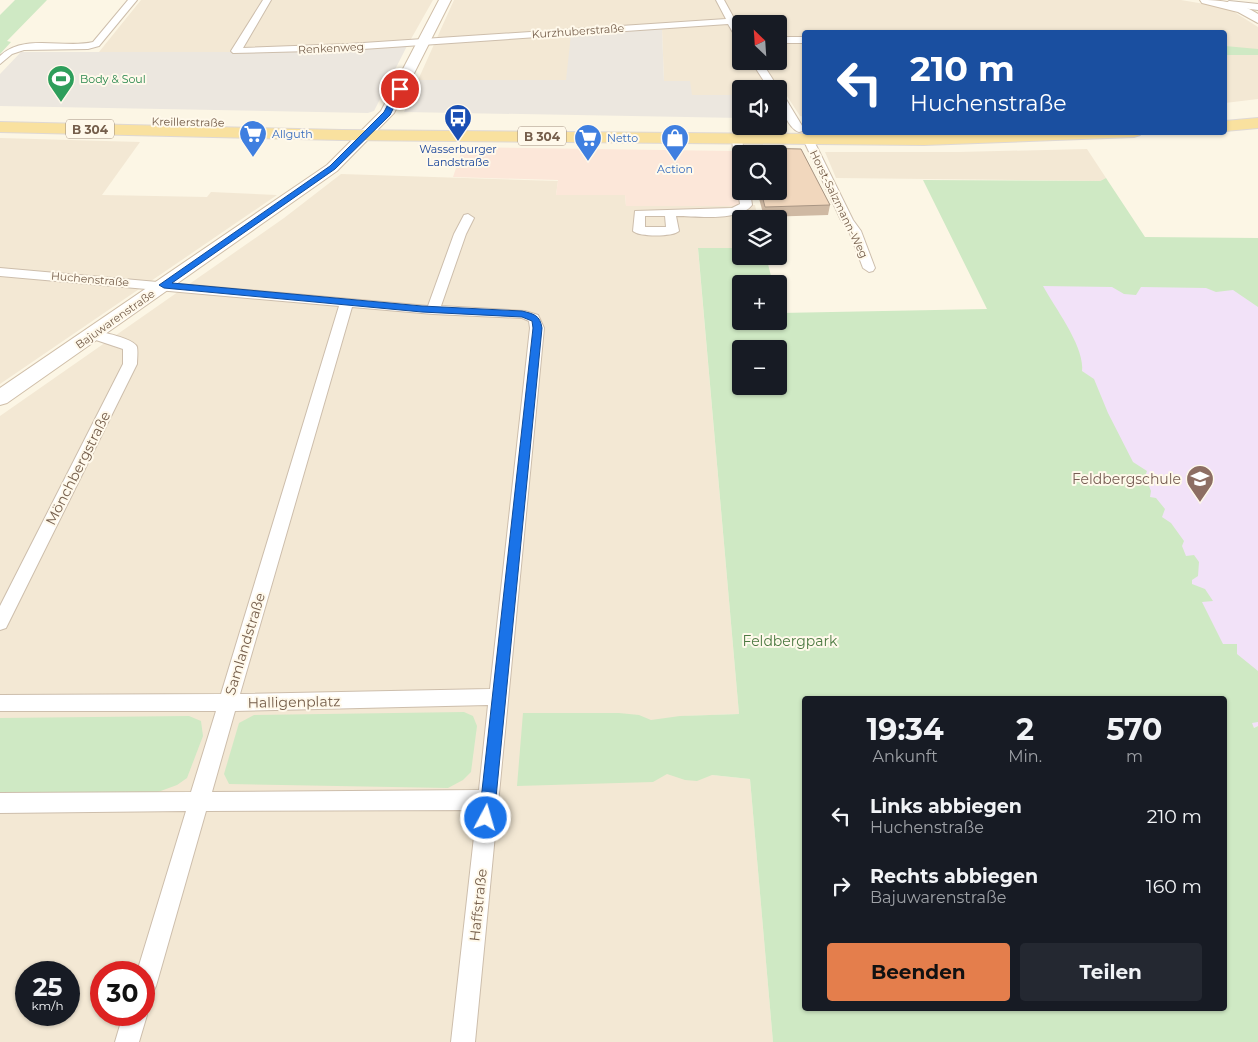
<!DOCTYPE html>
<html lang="de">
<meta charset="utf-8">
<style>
:root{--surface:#171b24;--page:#242831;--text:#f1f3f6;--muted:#9ea1a6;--accent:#e47e4c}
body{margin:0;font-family:Montserrat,sans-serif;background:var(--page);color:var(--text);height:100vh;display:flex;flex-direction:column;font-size:19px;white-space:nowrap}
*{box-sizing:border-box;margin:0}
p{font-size:16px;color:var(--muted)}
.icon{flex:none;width:28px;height:28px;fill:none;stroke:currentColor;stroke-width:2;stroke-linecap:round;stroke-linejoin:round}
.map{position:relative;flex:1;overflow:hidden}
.details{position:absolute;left:802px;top:696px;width:425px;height:315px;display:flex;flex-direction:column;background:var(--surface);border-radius:5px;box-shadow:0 1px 4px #0004}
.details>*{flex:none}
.top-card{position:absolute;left:802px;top:30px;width:425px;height:105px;border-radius:5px;box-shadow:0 1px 4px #0004;background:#1a4fa0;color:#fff;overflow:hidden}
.needle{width:32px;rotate:335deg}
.fabs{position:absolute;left:732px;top:15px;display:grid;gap:10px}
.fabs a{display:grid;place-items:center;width:55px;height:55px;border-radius:5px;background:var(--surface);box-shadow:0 1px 4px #0004;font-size:25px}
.speed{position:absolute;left:15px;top:961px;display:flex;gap:10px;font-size:25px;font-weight:700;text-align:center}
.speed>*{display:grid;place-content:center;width:65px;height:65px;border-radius:50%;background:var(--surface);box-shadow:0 1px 4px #0004;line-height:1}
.speed small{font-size:12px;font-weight:400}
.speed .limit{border:8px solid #d22;background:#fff;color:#111}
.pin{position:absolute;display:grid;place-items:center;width:42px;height:42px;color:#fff;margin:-21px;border:2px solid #fff;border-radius:50%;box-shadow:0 1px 5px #0007}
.me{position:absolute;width:55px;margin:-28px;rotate:6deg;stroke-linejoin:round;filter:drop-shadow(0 0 4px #0008)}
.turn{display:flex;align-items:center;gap:18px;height:105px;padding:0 25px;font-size:22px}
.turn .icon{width:65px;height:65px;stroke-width:2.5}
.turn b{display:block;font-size:35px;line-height:42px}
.eta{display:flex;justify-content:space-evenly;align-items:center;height:85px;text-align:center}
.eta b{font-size:30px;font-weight:700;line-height:35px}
.cta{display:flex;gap:10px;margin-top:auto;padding:10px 25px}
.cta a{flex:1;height:58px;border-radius:5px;background:var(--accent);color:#111;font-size:20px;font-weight:700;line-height:58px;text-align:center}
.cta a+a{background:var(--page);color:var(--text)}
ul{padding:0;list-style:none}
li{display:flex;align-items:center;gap:15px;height:70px;padding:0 25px}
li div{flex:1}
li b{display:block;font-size:19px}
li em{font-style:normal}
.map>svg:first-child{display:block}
</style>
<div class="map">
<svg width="1258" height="1042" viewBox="0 0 1258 1042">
<rect width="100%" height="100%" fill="#fcf6e5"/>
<g fill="#f3e8d4" fill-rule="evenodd">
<path d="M141 0H433L407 46 306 52H99Z"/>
<path d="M454 0H1181L1228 8 1258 27V99L1225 103V32H805V117L800 116 785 93 779 94V89H741V95H692L664 81 662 29 566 80H418ZM741 24H779V61H741Z"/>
<path d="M0 138 140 142 102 195 207 197 211 192 277 195 0 384Z"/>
<path d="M1087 149 1106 178 1100 181 836 178 825 152H959Z"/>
<path d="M341 174 558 181 556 195H625L626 206 755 205 758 219H741V248L698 249 739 714 684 716 712 775 750 779 773 1042H0V416L284 218ZM26 972H69V1015H26ZM101 972H144V1015H101Z"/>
</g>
<path fill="#fce7d9" d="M463 147 732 151 740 206H626L625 195H556L558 180 453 177Z"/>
<g fill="#ece7df">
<path d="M662 29 664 81H690L692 95H741V118L404 112 418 80H566L571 34Z"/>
<path d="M407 46 374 111 368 113 0 106V74L21 52H306Z"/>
</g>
<path fill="#f2e2f8" d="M1029 277 1258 279V726L1254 728Z"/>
<g fill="#cfe9c4" fill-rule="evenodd">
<path d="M15 0H47L7 41 11 42 0 54V15Z"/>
<path d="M1225 46 1258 49V55H1225Z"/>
<path d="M1106 178 1145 237 1258 238V307L1233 290 1216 292 1206 288 1141 287 1136 295 1124 294 1112 287 1043 286C1055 308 1085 347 1082 371L1094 379 1108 413 1133 462 1147 471 1145 476 1151 491 1150 497 1156 498 1165 509 1162 517 1171 523 1184 541 1182 546 1186 556 1194 555 1199 562 1198 576 1192 580V584L1205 589 1213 601 1202 602 1223 644H1237V654L1258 671V722L1252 723 1254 728 1258 726V1042H773L750 779 712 775 697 781 685 780 667 774 653 782 517 786 523 713H619L639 715 651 720 680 716 739 714 698 248H741V256H766L773 284H741V321H779V308L780 313 987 309 923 180 1100 181ZM741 349H779V386H741ZM805 699H1225V1009H805Z"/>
<path d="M464 712 473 716 477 726 471 772 463 780 448 788 229 784 224 774 239 723 254 715Z"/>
<path d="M189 716 201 721 203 736 187 778 177 785 158 792H0V718Z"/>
</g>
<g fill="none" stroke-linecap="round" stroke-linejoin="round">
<defs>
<g id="street">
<path d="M128 0H137L99 46 88 49 24 50 12 54 0 64V56C23 33 64 49 93 42Z"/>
<path d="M263 0H271L243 48 348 44 726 19 716 0H724L741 31V42L738 41 728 24 348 50 233 53 231 51Z"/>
<path d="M1229 1 1258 4V10L1226 6 1225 4Z"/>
<rect x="779" y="37" width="26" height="6"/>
<path d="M751 61H761L779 89H769Z"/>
<path d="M779 93 784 96 804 129 803 131 799 132C788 129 778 103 779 93Z"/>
<path d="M737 135 742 138 744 154H741V177L735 174 732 138Z"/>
<path d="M808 136 813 139 853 220 861 231 875 268 873 271 869 272 863 268 849 231 841 220 803 139Z"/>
<path d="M741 188V191H750L752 205C739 222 696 216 676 216L679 231C673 237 639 237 633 231L635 211 732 208 740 204 738 191ZM645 216H665L666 227H645Z"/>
<path d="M468 214 474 218 466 234 441 306 525 311 538 315 544 328 475 1042H451L477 810 206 811 156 986 152 994 144 998V972H137L186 811 0 813V793L191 792 216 711H0V695L221 694 339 306 0 276V268L428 306 454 234 464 215ZM352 307 433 314 522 318 529 321 530 328 490 689 240 694ZM488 705 479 790 212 792 235 711Z"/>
<path d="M92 330C101 332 134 338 137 347 138 352 137 359 137 364L6 628 0 630V606L123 364V349L87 337 85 334 87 331Z"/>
<path d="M144 1008 147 1015 139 1042H115L123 1015H144Z"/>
</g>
<g id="secondary">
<path d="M439 0H451L394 113 337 171 7 403 0 405V388L327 165 381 111Z"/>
<path d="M1200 0C1221 0 1240 2 1258 14V23L1238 12 1202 3Z"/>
</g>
<g id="primary">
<path d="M1258 118V128L1225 131V121Z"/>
<path d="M0 122 342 130 924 135 992 132H1142L1140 135 1134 137 924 145 342 140 0 132Z"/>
</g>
</defs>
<use href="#street" stroke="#cdbeac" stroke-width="2"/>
<use href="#secondary" stroke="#d0bfa9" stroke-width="2"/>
<use href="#primary" stroke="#ded8d4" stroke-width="2"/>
<use href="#street" fill="#fff" fill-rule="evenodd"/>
<use href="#secondary" fill="#fff" fill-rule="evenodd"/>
<use href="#primary" fill="#f9e19f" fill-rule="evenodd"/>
</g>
<path fill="#cfb9a3" d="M754 148 801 149 830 205 828 215 764 217 757 191H779V154H753Z"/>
<path fill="#f1d7bd" stroke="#a99684" d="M754 148 801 149 830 205 765 207 761 191H779V154H754Z"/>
<path fill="#1a73e8" stroke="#114b97" d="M397 87 403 89 390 115 335 169 172 283 422 306 522 311C534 314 540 315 542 328L494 818 492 823 486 825 481 823 479 818 533 328 532 321 522 317 422 312 164 288 159 285 330 166 384 112Z"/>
<defs>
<symbol id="stadium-pin" viewBox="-11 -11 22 30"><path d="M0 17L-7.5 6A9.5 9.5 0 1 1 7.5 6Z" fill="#2e9e5b" stroke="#fff9eb"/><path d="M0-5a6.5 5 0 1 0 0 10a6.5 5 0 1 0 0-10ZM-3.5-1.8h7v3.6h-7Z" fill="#fff"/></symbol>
<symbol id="bus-pin" viewBox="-11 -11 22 30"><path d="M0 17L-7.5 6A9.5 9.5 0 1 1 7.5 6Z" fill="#1a4fb4" stroke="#fff9eb"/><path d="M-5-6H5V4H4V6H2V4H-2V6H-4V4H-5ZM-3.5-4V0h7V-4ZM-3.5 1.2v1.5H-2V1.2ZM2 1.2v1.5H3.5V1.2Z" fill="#fff"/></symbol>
<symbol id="supermarket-pin" viewBox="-11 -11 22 30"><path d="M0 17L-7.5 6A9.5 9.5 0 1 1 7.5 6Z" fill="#3f7fe0" stroke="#fff9eb"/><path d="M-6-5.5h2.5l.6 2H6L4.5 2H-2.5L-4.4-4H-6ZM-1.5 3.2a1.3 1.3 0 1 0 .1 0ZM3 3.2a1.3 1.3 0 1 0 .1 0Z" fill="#fff"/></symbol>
<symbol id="shop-pin" viewBox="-11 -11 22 30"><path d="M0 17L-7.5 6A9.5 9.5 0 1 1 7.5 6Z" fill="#3f7fe0" stroke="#fff9eb"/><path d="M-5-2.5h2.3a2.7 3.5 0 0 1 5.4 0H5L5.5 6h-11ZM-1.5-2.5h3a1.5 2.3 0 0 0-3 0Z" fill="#fff"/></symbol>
<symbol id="school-pin" viewBox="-11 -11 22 30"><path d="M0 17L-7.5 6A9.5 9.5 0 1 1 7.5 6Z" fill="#8d6e63" stroke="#fff9eb"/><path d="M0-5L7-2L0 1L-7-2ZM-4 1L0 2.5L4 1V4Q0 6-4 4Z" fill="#fff"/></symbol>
</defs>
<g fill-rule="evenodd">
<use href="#stadium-pin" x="45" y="63" width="32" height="43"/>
<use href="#bus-pin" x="442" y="102" width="32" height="43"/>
<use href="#supermarket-pin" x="237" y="118" width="32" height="43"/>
<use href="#supermarket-pin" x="572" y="122" width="32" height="43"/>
<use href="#shop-pin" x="659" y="122" width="32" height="43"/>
<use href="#school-pin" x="1184" y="463" width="32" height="43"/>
</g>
<g text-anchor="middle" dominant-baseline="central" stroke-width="4" stroke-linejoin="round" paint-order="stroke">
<g font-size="11" fill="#755e4b" stroke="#fff9eb">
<text transform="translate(578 31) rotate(-4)">Kurzhuberstraße</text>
<text transform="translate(331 48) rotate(-3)">Renkenweg</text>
<text transform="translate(188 122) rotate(1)">Kreillerstraße</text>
<text transform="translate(839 204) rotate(64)">Horst-Salzmann-Weg</text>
<text transform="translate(90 279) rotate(5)">Huchenstraße</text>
<text transform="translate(115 319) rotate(-35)">Bajuwarenstraße</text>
</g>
<g font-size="11" fill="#27864d" stroke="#fff9eb" text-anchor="start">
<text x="80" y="79">Body &amp; Soul</text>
</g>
<g font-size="11" fill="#366cbe" stroke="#fff9eb" text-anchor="start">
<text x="272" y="134">Allguth</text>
<text x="607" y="138">Netto</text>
<text x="675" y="169" text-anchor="middle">Action</text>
</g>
<g font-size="11" fill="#164399" stroke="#fff9eb">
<text x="458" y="149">Wasserburger<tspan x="458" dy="13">Landstraße</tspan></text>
</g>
<g fill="#fff9eb" stroke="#9e8c7b" stroke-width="1">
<rect x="66" y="119.5" width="48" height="19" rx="4"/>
<rect x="518" y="126.5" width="48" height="19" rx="4"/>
</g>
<g font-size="12" font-weight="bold" fill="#755e4b">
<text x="90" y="129">B 304</text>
<text x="542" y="136">B 304</text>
</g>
<g font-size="14" fill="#755e4b" stroke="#fff9eb">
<text transform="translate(78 468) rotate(-63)">Mönchbergstraße</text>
<text transform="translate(245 644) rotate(-73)">Samlandstraße</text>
<text transform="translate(294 702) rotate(-1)">Halligenplatz</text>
<text transform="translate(478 905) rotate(-84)">Haffstraße</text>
</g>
<g font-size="14" fill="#785e54" stroke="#fff9eb" text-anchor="end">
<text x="1181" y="479">Feldbergschule</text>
</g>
<g font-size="14" fill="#4d7a42" stroke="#fff9eb">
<text x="790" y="641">Feldbergpark</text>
</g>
</g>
</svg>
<div class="fabs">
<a><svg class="needle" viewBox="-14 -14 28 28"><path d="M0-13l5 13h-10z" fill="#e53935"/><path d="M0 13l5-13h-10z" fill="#9ea1a6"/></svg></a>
<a><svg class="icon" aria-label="sound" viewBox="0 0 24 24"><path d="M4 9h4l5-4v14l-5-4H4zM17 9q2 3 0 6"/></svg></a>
<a><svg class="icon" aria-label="search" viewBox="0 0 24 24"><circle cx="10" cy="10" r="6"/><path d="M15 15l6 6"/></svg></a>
<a><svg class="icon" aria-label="layers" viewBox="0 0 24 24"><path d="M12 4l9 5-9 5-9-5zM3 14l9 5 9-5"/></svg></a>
<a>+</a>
<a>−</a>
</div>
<div class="speed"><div>25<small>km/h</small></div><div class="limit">30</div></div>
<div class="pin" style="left:400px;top:89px;background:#d93025"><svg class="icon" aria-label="arrive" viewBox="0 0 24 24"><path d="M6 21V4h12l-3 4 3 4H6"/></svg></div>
<svg class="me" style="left:486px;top:818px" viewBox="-20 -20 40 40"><circle r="17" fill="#1a73e8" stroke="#fff" stroke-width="3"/><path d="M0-11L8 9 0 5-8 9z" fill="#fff"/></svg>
<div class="top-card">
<div class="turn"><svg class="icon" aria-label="left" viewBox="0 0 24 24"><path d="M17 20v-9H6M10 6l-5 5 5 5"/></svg><div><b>210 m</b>Huchenstraße</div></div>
</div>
<section class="details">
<div class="eta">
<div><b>19:34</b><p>Ankunft</p></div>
<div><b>2</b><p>Min.</p></div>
<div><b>570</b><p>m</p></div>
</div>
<ul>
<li><svg class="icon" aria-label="left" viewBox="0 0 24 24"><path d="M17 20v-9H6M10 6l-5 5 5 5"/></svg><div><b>Links abbiegen</b><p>Huchenstraße</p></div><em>210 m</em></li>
<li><svg class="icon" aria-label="right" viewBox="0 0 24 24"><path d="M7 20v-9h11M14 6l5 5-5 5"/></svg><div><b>Rechts abbiegen</b><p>Bajuwarenstraße</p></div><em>160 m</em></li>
</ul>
<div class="cta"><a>Beenden</a><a>Teilen</a></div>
</section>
</div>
